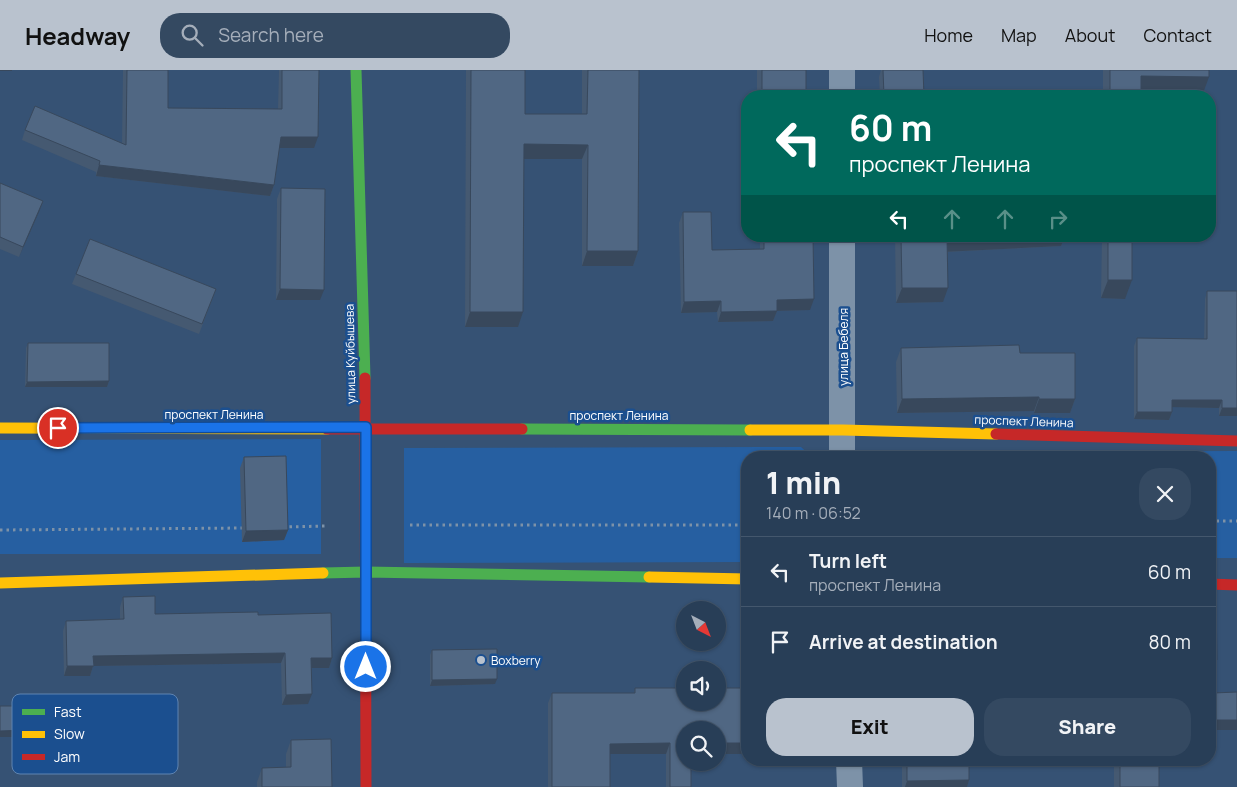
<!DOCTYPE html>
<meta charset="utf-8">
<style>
:root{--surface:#283e57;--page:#344961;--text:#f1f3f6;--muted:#a5aeba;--line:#44576d;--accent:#b9c2ce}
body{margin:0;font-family:Manrope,sans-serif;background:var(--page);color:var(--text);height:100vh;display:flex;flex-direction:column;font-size:19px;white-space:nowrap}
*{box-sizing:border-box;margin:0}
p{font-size:16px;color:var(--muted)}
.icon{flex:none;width:28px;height:28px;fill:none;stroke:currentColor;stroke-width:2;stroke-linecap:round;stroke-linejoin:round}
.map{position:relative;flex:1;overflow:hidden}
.details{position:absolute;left:741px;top:381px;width:475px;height:315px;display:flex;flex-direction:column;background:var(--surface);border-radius:20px;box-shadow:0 1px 4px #0004,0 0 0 1px var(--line)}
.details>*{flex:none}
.guide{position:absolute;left:741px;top:20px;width:475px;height:152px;border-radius:20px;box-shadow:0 1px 4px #0004,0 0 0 1px var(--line);background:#00695c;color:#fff;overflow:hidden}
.needle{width:32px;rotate:138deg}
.fabs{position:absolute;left:676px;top:531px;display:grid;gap:10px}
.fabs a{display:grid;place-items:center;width:50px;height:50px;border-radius:50%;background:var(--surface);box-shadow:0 1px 4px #0004,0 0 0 1px var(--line);font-size:25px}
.pin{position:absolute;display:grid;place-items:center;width:42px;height:42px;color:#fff;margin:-21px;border:2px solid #fff;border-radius:50%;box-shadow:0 1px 5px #0007}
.me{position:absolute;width:55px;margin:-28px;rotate:0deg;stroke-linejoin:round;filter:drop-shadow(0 0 4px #0008)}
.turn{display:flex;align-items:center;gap:18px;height:105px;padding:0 25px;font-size:22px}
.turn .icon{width:65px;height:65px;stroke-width:2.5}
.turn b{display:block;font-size:35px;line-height:42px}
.lanes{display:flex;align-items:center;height:48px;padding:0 25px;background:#0003;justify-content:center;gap:25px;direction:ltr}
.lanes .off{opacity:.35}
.round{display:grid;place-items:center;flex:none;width:52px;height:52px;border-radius:20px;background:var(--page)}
.headline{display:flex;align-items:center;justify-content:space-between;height:85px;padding:0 25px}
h1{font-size:30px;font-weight:800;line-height:38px}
.cta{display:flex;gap:10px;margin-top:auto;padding:10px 25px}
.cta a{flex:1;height:58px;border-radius:20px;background:var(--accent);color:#111;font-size:20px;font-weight:800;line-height:58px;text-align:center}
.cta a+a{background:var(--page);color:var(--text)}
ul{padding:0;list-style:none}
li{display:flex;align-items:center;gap:15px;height:70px;padding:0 25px;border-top:1px solid var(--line)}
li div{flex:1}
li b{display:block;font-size:19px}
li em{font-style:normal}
header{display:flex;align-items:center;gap:30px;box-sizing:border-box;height:70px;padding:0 25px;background:var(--accent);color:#111}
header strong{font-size:24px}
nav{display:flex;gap:28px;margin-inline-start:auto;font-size:18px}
.search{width:350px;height:45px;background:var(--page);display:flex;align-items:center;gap:12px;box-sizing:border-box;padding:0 18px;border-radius:20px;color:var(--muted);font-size:19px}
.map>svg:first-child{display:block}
</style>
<header>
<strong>Headway</strong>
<div class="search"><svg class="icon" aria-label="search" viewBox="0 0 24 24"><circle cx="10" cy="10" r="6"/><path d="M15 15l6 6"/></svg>Search here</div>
<nav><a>Home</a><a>Map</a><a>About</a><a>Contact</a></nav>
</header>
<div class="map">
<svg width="1237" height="717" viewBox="0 0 1237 717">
<rect width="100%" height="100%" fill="#365274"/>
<g fill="#265fa1">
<path d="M321 369V484H0V370Z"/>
<path d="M801 377 812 387 748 388 747 492 404 493V378Z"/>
<path d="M1237 381V488H1210V388H888L894 382Z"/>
</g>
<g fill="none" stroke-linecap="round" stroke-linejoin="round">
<g stroke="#7d92a8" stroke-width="3" stroke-dasharray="2.5 4" stroke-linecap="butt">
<path d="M1210 451H1237"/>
<path d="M410 455H748"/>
<path d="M283 457 325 456"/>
<path d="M0 460 245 458"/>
</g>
<g stroke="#7d92a8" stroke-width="26">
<path d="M842 0V26"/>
<path d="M842 388V166"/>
<path d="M849 690 850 717"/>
</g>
<g stroke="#4caf50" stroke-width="11">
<path d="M356 0 365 308"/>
<path d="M522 359 750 360"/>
<path d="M323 503 366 502 649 507"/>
</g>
<g stroke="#ffc107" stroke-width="11">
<path d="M0 358 327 359"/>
<path d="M750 360H843L996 364"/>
<path d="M649 507 748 509"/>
<path d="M0 513 323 503"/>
</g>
<g stroke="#c62828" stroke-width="11">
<path d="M365 308 366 717"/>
<path d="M327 359H522"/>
<path d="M996 364 1237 371"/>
<path d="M1210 514 1237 515"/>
</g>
</g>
<g fill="#455971">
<path d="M123 0H168V38L278 39 279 0H319L314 78H279L274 115 270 126 96 106V102L22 70 25 60 122 73Z"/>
<path d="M466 0H525V44H582V0H639L638 181 633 196H582V89H524L518 257H465Z"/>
<rect x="757" y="0" width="49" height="26"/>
<path d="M881 0H923L924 26H880L879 7Z"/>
<path d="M1103 0H1209L1202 26 1141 25V26H1103Z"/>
<path d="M0 113 43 131 19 187 0 179Z"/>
<path d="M281 118 320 230H276L277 129Z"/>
<path d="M683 142 712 180 760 179V166H813L810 240 777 241 773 251 718 252 717 242 681 243 679 153Z"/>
<path d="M895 166H1065L1061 176 948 182 943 232 896 233Z"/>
<path d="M1102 166H1132L1125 229 1101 228Z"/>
<path d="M76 204 216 219 199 264 72 214Z"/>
<path d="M1207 221H1237V346H1219V338L1172 337V342L1169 350 1134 349V276L1137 268 1204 269 1205 229Z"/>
<path d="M28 273 109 311 107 317H25L26 278Z"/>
<path d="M901 278 1020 283 1075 329 1070 343H1034V341L897 343 896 292Z"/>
<path d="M244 387 288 460 284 470 242 472 240 398Z"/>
<path d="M123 527 155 544 258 545 332 588 329 598H311L308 634 282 635 281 593 93 596 90 606H64L63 561 66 551 120 549V537Z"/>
<path d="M432 580 495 614 430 616V585Z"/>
<path d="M635 618 685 660 691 717H666V684H610V717H548V633L552 623H634Z"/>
<path d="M1213 623 1237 660H1210V630Z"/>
<path d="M291 670 332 717H257V712L262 698 286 697V684Z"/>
<path d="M902 690H969V710L967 717H902Z"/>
<rect x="1114" y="690" width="45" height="27"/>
</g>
<g fill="#38485c">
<rect x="0" y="0" width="12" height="1"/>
<path d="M1141 6 1209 7 1202 26 1135 25Z"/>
<path d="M281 67H318L314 78H277Z"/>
<path d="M524 74 588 75 582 89H518Z"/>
<path d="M99 95 274 115 270 126 96 106Z"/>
<path d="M43 131 39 142 19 187 23 177Z"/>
<path d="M972 166H1065L1061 176 942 182 947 167Z"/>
<path d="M587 181H638L633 196H582Z"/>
<path d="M1108 210H1132L1125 229 1101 228Z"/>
<path d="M902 218H948L943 232 896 233Z"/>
<path d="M280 219 324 220 320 230H276Z"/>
<path d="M814 229 810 240 773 241 777 230Z"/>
<path d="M721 231 717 242 681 243 684 232Z"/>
<path d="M777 241 773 251 718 252 721 242Z"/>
<path d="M470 242H523L518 257H465Z"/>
<path d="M109 311 107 317H25L27 312Z"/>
<path d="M1039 327 1034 341 897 343 902 329Z"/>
<path d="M1039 329H1075L1070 343H1034Z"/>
<path d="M1172 330H1222L1219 338 1169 337Z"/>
<path d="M1222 338H1237V346H1219Z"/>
<path d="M1137 342H1172L1169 350 1134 349Z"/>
<path d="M288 460 284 470 242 472 246 461Z"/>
<path d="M285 583 281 593 93 596 90 606H64L67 596 93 586Z"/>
<path d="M311 588H332L329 598H307Z"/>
<path d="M1210 590H1217L1213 601H1210Z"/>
<path d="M497 609 495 614 430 616 432 610Z"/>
<path d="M312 624 308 634 282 635 286 625Z"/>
<path d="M1213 650H1237V660H1210Z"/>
<path d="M24 660 22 667H0V661Z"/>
<path d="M670 673 666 684H606L610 674Z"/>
<rect x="718" y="673" width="30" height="11"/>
<path d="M969 710 967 717H905L907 711Z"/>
</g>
<g fill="#506783" stroke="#38485c">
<path d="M127 0H168V38L282 39V0H319L318 67H281L274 115 99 95 100 91 25 60 35 36 126 75Z"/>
<path d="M471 0H525V44H587L588 0H639L638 181H587L588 75 524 74 523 242H470Z"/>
<rect x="762" y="0" width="44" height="26"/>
<path d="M883 0H923L924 26H884Z"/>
<path d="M1110 0H1209V7L1141 6V26H1110Z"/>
<path d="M0 113 43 131 23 177 0 167Z"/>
<path d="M281 118 325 119 324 220 280 219Z"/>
<path d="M683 142H711L712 180 764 179V166H813L814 229 777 230V241L721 242V231L684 232Z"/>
<path d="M901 166H972L947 167 948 218H902Z"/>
<rect x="1108" y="166" width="24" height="44"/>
<path d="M90 169 216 219 202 254 76 204Z"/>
<path d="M1207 221H1237V338H1222V330H1172V342H1137V268L1207 269Z"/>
<path d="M28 273H109V311L27 312Z"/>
<path d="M1019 275 1020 283H1075V329H1039V327L902 329 901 278Z"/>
<path d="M286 386 288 460 246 461 244 387Z"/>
<path d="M155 526V544L258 542V545L331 543 332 588H311L312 624 286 625 285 583 93 586 94 596H67L66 551 124 549 123 527Z"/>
<path d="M1210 535H1216L1217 590H1210Z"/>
<path d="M497 579V609L432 610V580Z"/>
<path d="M635 618H685V632H718V618H748V673H718V660H685V692H691V717H670V673L610 674V717H552V623H635Z"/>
<path d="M1237 622V650H1213V623Z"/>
<path d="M0 636H24V660L0 661Z"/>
<path d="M331 669 332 717H262V698L291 697V670Z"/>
<path d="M907 690H969V710L907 711Z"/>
<rect x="1120" y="690" width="39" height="27"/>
</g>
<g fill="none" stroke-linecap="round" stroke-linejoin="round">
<defs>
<path id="route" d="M58 358 366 357V597"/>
</defs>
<use href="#route" stroke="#114b97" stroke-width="12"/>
<use href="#route" stroke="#1a73e8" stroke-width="9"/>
</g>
<circle fill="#b9c2ce" stroke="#1b4f8f" stroke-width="2" cx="481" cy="590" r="5"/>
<g text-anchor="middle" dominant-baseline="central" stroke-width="5" stroke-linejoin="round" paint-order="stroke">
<g font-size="12" fill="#fff" stroke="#1b4f8f">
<text transform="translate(843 277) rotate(-90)">улица Бебеля</text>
<text transform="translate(350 284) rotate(-91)">улица Куйбышева</text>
<text x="214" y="344">проспект Ленина</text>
<text x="619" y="345">проспект Ленина</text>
<text transform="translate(1024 351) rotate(2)">проспект Ленина</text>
</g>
<g font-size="12" fill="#fff" stroke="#1b4f8f" text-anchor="start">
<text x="491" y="590">Boxberry</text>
</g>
</g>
<rect x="12" y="624" width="166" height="80" rx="8" fill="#1b4f8f" stroke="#5f84b1" stroke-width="1"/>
<rect x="22" y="639" width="23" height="6" fill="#4caf50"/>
<rect x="22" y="661" width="23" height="7" fill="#ffc107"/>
<rect x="22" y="684" width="23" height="6" fill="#c62828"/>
<g font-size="14" fill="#fff">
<text x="54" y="647">Fast</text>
<text x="54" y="669">Slow</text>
<text x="54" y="692">Jam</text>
</g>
</svg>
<div class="fabs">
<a><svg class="needle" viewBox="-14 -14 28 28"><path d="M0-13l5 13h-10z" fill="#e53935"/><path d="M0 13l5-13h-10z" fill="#a5aeba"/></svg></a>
<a><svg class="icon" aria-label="sound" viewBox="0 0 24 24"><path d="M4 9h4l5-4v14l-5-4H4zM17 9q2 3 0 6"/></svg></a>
<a><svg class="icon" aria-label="search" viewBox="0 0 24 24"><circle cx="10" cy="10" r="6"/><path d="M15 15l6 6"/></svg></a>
</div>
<div class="pin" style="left:58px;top:358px;background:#d93025"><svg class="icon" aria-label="arrive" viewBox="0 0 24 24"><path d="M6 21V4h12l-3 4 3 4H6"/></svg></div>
<svg class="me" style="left:366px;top:597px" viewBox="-20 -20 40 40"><circle r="17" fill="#1a73e8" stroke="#fff" stroke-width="3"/><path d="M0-11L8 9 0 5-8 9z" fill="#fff"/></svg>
<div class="guide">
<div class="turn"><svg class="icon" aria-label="left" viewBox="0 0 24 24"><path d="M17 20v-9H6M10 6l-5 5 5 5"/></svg><div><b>60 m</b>проспект Ленина</div></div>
<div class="lanes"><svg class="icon" aria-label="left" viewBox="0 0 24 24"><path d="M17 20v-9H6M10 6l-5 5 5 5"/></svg><svg class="icon off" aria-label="ahead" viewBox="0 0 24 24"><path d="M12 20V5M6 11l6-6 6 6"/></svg><svg class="icon off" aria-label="ahead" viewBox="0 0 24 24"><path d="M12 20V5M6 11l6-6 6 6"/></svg><svg class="icon off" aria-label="right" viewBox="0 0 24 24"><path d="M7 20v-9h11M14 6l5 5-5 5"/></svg></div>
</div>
<section class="details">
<div class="headline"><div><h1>1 min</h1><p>140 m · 06:52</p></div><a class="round"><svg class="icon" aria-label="close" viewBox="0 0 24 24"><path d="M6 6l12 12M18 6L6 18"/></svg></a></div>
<ul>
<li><svg class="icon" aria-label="left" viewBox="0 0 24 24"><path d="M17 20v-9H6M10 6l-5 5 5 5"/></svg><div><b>Turn left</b><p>проспект Ленина</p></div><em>60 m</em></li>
<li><svg class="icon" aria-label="arrive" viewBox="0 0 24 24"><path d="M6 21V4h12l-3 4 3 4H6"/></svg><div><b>Arrive at destination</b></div><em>80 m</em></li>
</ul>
<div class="cta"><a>Exit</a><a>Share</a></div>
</section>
</div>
